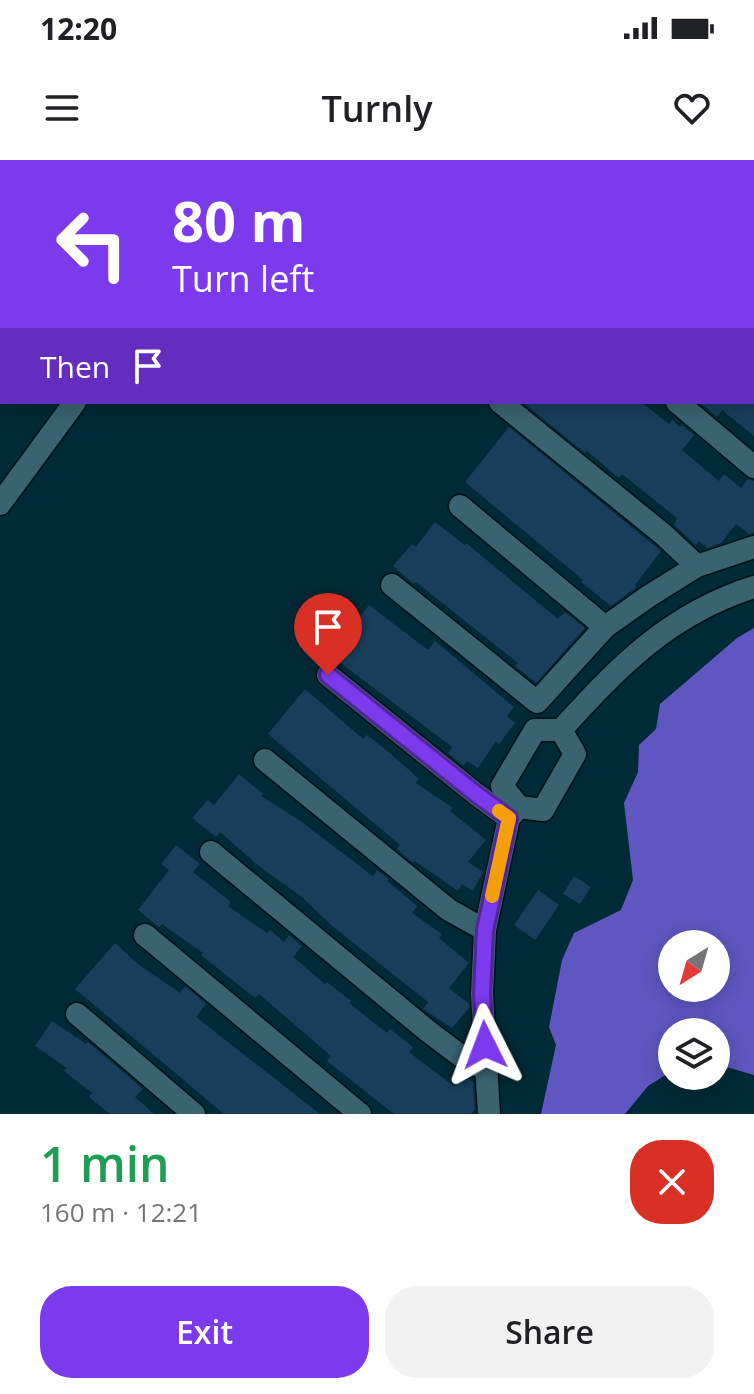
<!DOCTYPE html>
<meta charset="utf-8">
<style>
:root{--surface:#fff;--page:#f2f2f2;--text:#202124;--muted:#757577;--accent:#7c3aed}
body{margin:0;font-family:"Open Sans",sans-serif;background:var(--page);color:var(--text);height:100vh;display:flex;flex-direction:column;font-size:30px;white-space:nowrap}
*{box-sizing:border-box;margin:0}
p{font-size:26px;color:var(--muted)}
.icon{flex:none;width:44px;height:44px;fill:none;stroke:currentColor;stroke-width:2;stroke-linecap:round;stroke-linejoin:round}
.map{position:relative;height:954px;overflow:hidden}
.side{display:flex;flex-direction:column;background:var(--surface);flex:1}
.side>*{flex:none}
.guide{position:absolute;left:0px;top:0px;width:754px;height:244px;box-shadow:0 4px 20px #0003;background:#7c3aed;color:#fff;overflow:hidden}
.needle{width:52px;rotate:217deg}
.fabs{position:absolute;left:658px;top:770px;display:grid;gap:16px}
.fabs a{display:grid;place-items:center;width:72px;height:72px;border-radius:50%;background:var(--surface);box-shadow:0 4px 20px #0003;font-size:40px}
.pin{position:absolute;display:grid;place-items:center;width:68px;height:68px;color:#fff;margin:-82px -34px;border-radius:50% 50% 50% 0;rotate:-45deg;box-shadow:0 0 8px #0007}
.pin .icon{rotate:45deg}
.me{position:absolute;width:88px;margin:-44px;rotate:357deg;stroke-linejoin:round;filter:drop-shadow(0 0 6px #0008)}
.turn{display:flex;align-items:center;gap:28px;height:168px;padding:0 40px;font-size:36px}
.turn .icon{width:104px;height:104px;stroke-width:2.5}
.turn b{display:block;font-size:56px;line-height:68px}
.then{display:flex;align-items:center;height:76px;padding:0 40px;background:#0003;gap:16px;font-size:30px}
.round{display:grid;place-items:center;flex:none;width:84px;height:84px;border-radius:32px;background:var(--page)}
.head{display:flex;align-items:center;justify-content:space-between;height:136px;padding:0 40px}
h1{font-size:48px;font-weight:600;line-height:60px;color:#1e9e55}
.primary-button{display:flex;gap:16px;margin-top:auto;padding:16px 40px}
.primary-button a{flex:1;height:92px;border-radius:32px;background:var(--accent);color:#fff;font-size:32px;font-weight:600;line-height:92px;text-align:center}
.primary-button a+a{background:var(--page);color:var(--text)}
.status{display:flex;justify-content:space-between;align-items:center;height:56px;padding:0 40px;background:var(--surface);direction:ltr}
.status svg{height:22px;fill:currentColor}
header{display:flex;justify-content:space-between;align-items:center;height:104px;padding:0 40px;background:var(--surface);font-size:36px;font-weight:600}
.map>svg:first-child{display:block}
</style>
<div class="status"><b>12:20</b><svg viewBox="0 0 49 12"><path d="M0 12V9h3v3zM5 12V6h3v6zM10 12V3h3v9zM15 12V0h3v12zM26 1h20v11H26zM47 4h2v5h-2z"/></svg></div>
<header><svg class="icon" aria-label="menu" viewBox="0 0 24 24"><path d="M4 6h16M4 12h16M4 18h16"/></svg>Turnly<svg class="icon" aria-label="heart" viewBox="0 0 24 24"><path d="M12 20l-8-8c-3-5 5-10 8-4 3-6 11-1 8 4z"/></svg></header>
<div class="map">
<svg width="754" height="954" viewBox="0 0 754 954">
<rect width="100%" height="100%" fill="#002a37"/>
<path fill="#5f56c1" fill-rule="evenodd" d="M754 468V915L716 904V872H672V911L648 926 625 954H541L556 885 549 867 562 800 574 773 621 750 633 720 624 643 638 612 639 585 656 569 660 544 737 478ZM672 784H716V828H672Z"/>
<g fill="#183e5a">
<path d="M529 242H641L669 264 672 260 680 267 682 265 694 275 682 290 719 321 724 314 741 328 748 319 754 321V373L749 374 736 364 721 383 708 388 699 381 696 385 674 365 677 358 622 314 619 318 587 291 585 293 526 245Z"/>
<path d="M699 242H754V276L722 250 717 257Z"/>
<path d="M509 267 661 391 635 425 637 427 611 446 581 422 583 420 465 322Z"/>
<path d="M435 362 465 385 466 383 558 459 565 452 585 468 536 523 515 506 518 503 416 422 414 424 393 406 412 384 416 387Z"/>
<path d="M369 445 428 490 435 481 514 547 507 556 515 563 499 584 496 581 478 608 467 601 463 606 448 593 452 587 330 495Z"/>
<path d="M305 529 363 579 367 575 391 594 419 619 416 623 453 648 450 651 486 680 468 702 483 712 473 731 462 724 458 731 415 701 413 703 397 689 400 685 268 574Z"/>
<path d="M239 614 263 634 261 636 299 660 373 716 377 710 389 719 387 721 417 746 412 753 442 774 439 778 469 803 449 828 469 844V848L452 868 423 849 428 842 331 765 302 737 260 707 220 672 216 677 192 658 208 640 214 645Z"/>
<path d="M176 685 200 704 193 712 231 742 228 746 267 773 270 770 284 782 289 775 302 786 293 797 325 824 327 822 351 841 349 843 387 873 390 869 413 887 409 892 455 927 464 915 473 922 475 949 471 954H394L327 901 331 896 259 834 255 838 201 795 203 793 162 764 159 767 138 750 169 710 161 704Z"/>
<path d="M574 716 591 727 580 744 563 734Z"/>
<path d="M538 730 559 745 535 780 514 765Z"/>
<path d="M115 783 138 804 180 833 185 826 206 844 196 857 320 954H224L167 906 75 829Z"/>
<path d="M52 861 86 884 88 882 143 929 135 937 154 954H110L89 937 92 933 64 911 67 908 35 886Z"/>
</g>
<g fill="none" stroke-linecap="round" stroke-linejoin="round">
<defs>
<g id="minor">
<path d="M589 0 591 2"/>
<path d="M669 0 671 2"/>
<path d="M248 2 249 0"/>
<path d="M413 2 414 0"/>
<path d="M752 71 754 73"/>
<path d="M0 110 2 108"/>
<path d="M752 145 754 147"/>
<path d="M500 242 664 375 697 406"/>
<path d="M677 242 754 307"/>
<path d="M0 344 75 242"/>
<path d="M460 346 605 467"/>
<path d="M392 425 537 542 605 467 649 436 697 406 754 387"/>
<path d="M328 515 476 634 509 658"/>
<path d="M561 570 575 594 543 650 519 647 502 626 535 570H561C619 506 669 454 754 427"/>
<path d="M265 600 449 750 485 770"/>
<path d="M211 692 429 872 461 896 486 910"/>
<path d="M145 775 360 954"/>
<path d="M77 854 194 954"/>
<path d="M489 954 482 834 485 770 509 658 519 647"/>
</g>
</defs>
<use href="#minor" stroke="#001118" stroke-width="25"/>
<use href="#minor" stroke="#3a6372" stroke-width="22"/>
</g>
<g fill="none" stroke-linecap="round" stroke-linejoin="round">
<defs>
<path id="route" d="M328 515 476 634 509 658 485 770 482 834 485 885"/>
</defs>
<use href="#route" stroke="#51269a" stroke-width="20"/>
<use href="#route" stroke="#7c3aed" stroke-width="14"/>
<path stroke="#f59e0b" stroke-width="14" d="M492 736 509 658 499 651"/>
</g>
</svg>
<div class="fabs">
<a><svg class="needle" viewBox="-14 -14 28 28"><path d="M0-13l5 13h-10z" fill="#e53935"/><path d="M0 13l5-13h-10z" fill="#757577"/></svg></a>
<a><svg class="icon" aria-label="layers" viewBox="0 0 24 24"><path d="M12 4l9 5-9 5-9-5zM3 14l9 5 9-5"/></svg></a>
</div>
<div class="pin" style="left:328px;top:515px;background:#d93025"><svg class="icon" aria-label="arrive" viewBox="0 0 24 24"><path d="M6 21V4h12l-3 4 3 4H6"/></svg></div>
<svg class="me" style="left:485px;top:885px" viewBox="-20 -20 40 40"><path d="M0-17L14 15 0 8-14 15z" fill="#7c3aed" stroke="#fff" stroke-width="4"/></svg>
<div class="guide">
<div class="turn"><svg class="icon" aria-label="left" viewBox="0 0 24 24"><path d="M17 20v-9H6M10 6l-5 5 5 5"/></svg><div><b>80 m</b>Turn left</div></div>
<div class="then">Then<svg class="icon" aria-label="arrive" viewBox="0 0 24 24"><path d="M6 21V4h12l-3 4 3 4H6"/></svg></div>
</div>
</div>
<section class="side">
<div class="head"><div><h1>1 min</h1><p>160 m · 12:21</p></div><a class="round" style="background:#d93025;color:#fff"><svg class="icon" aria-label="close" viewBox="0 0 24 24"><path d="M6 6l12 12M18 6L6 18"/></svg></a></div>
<div class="primary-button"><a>Exit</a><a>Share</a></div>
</section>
